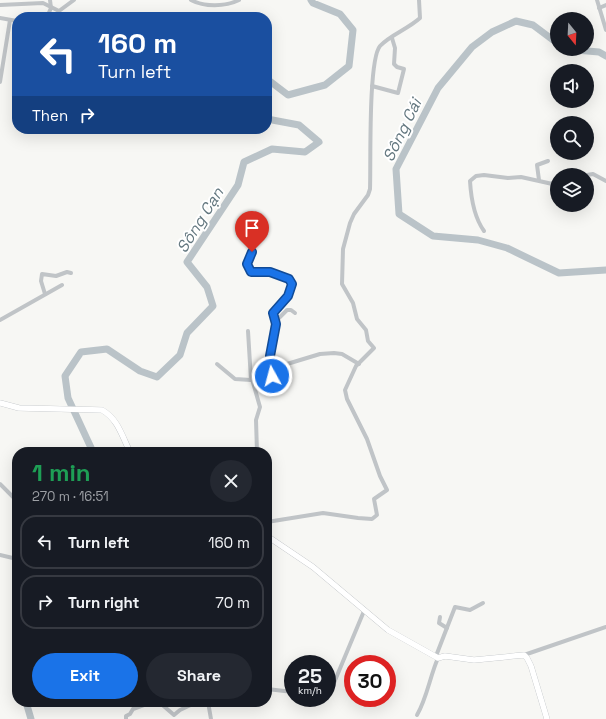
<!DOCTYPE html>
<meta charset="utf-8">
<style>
:root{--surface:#171b24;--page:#242831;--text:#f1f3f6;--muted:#9ea1a6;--line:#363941;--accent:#1a73e8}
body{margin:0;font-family:"Space Grotesk",sans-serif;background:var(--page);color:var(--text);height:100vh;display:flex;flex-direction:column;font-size:15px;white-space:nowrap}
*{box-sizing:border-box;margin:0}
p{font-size:13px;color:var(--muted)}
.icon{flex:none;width:22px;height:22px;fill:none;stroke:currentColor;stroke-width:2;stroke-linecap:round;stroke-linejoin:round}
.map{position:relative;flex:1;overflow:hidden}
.side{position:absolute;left:12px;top:447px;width:260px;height:260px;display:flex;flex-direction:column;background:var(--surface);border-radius:16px;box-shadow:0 4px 16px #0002}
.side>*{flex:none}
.hud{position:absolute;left:12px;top:12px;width:260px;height:122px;border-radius:16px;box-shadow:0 4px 16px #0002;background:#1a4fa0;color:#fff;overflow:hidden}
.needle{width:26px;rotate:162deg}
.buttons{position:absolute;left:550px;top:12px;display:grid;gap:8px}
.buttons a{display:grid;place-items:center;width:44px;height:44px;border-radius:50%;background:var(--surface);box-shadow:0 4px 16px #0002;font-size:20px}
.speed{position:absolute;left:284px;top:655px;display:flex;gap:8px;font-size:20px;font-weight:700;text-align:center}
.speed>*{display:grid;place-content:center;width:52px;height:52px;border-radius:50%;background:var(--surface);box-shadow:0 4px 16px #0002;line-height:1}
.speed small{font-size:10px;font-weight:400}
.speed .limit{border:6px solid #d22;background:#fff;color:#111}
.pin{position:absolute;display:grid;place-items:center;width:34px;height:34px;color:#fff;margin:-41px -17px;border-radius:50% 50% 50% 0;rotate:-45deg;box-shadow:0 0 4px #0007}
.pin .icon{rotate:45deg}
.me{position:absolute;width:44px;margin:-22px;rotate:353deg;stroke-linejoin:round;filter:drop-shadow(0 0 3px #0008)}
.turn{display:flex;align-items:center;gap:14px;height:84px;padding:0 20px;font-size:18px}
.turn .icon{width:52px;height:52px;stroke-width:2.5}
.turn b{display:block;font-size:28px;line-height:34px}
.then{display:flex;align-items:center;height:38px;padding:0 20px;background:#0003;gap:8px;font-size:15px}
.round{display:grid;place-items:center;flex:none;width:42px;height:42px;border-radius:21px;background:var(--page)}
.overview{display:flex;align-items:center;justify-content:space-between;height:68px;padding:0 20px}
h1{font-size:24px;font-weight:700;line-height:30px;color:#1e9e55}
.primary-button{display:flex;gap:8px;margin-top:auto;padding:8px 20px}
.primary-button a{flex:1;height:46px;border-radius:24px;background:var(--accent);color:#fff;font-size:16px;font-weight:700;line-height:46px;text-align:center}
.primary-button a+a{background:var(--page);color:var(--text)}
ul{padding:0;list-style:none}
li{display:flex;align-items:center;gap:12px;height:54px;margin:0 8px 6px;padding:0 12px;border:2px solid var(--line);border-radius:16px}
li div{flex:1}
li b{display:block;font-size:15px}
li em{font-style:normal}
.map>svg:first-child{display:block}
</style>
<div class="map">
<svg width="606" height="719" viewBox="0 0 606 719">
<rect width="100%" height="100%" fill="#f7f7f4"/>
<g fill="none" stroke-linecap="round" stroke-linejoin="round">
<g stroke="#bac3c8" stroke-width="7">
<path d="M557 43 533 25 516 21 492 32 472 47 438 88 396 169 399 214 433 236 478 240 507 248 559 273 606 270"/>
<path d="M564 49 599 52 606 56"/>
<path d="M267 79 288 95 325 85 349 66 353 30 340 14 313 3 311 0"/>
<path d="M93 452 68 398 65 376 81 352 107 349 140 371 157 377 180 355 187 333 213 306 207 287 187 262 238 185 244 162 272 149 305 152 319 142 299 125 267 119"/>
<path d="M26 702 31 719"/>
</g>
<defs>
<g id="secondary">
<path d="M0 403 19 408 102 410C118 419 122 436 130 452"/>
<path d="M267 536 313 567 388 630 438 658 445 656 474 660 524 655 527 658 531 666 547 719"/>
</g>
</defs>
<use href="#secondary" stroke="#b5b9bd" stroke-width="6"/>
<g stroke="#c0c4c7" stroke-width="4">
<path d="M191 0C204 7 225 7 239 0"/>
<path d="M597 0 606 30"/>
<path d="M0 5 43 3 59 11 74 0"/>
<path d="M599 8 606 5"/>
<path d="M47 17 51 8 50 0"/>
<path d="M0 18 17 21"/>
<path d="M0 82 10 20"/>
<path d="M372 86 398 93 404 69 397 67 394 64 395 48 392 38"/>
<path d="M587 175 593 174 606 181"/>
<path d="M539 180 537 165 548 161"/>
<path d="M484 231C474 217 471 198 470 181L476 176 484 175 508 178 521 177 557 185"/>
<path d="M252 252 247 264 251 272H270L289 279 292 284 288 296 273 313 276 324 270 356 271 364"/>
<path d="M45 294 41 281 42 274 56 276 67 272 71 273"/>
<path d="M0 320 62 285"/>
<path d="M275 322 287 310H291L295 313"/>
<path d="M248 331 251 380"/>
<path d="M217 364 235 379 251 380"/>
<path d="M257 452 256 420 260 407 252 379 271 378 273 370 271 364H287L320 354 334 353 342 354 359 364"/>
<path d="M0 484 17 501"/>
<path d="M267 522 323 513 358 518 372 519 377 515 374 499 387 490 380 476 367 439 347 399 345 390 356 366 374 348 368 341 366 330 357 319 353 303 342 284 343 249 350 223 354 214 368 195 370 189C371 165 368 60 380 46 390 35 408 29 420 18L419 0"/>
<path d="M0 555 17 559"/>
<path d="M440 617 439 623 447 628"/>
<path d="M524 655 606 627"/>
<path d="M436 656 455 607 470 610 483 603"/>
<path d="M267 689 293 692"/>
<path d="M327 695 331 690 364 611"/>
<path d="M159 702 174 715 180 710 197 702"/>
<path d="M208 702 211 719"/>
<path d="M417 715C427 698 430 676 438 658"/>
<path d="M126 719V716L130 714 133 709 152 702"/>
</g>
<use href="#secondary" stroke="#fff" stroke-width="5.5"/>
</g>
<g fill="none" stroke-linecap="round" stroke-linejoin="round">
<defs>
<path id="route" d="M252 252 247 264 251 272H270L289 279 292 284 288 296 273 313 276 324 270 356 272 376"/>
</defs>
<use href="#route" stroke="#114b97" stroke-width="10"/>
<use href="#route" stroke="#1a73e8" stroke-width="7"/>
</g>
<g text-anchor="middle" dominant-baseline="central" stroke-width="4" stroke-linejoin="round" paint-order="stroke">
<g font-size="16" font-style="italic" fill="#63777f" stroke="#fff">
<text transform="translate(402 130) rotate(-64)">Sông Cái</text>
<text transform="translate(200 220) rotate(-58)">Sông Cạn</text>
</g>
</g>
</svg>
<div class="buttons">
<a><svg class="needle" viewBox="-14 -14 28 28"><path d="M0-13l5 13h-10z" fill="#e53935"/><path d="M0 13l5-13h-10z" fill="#9ea1a6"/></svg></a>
<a><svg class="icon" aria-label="sound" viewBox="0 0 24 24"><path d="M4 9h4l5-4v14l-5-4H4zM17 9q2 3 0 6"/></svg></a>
<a><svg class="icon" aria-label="search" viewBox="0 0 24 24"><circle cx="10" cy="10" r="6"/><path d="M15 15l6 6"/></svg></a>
<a><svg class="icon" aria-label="layers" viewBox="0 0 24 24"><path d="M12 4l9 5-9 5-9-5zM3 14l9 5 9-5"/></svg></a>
</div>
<div class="speed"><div>25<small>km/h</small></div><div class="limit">30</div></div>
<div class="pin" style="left:252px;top:252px;background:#d93025"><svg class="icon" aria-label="arrive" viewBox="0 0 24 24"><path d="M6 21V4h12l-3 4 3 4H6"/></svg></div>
<svg class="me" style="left:272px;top:376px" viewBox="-20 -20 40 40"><circle r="17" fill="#1a73e8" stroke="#fff" stroke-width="3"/><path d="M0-11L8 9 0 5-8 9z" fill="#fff"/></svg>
<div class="hud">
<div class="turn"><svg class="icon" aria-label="left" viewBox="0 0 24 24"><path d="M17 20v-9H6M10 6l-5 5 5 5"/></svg><div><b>160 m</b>Turn left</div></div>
<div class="then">Then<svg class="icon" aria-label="right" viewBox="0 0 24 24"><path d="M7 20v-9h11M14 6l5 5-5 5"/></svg></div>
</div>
<section class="side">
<div class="overview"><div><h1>1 min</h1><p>270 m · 16:51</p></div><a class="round"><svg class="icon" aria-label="close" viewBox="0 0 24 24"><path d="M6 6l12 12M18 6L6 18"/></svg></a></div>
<ul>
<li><svg class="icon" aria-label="left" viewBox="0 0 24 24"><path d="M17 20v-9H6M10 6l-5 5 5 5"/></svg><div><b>Turn left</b></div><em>160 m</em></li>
<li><svg class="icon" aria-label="right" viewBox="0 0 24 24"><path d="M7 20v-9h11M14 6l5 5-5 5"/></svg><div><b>Turn right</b></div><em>70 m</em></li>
</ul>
<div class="primary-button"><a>Exit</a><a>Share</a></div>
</section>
</div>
